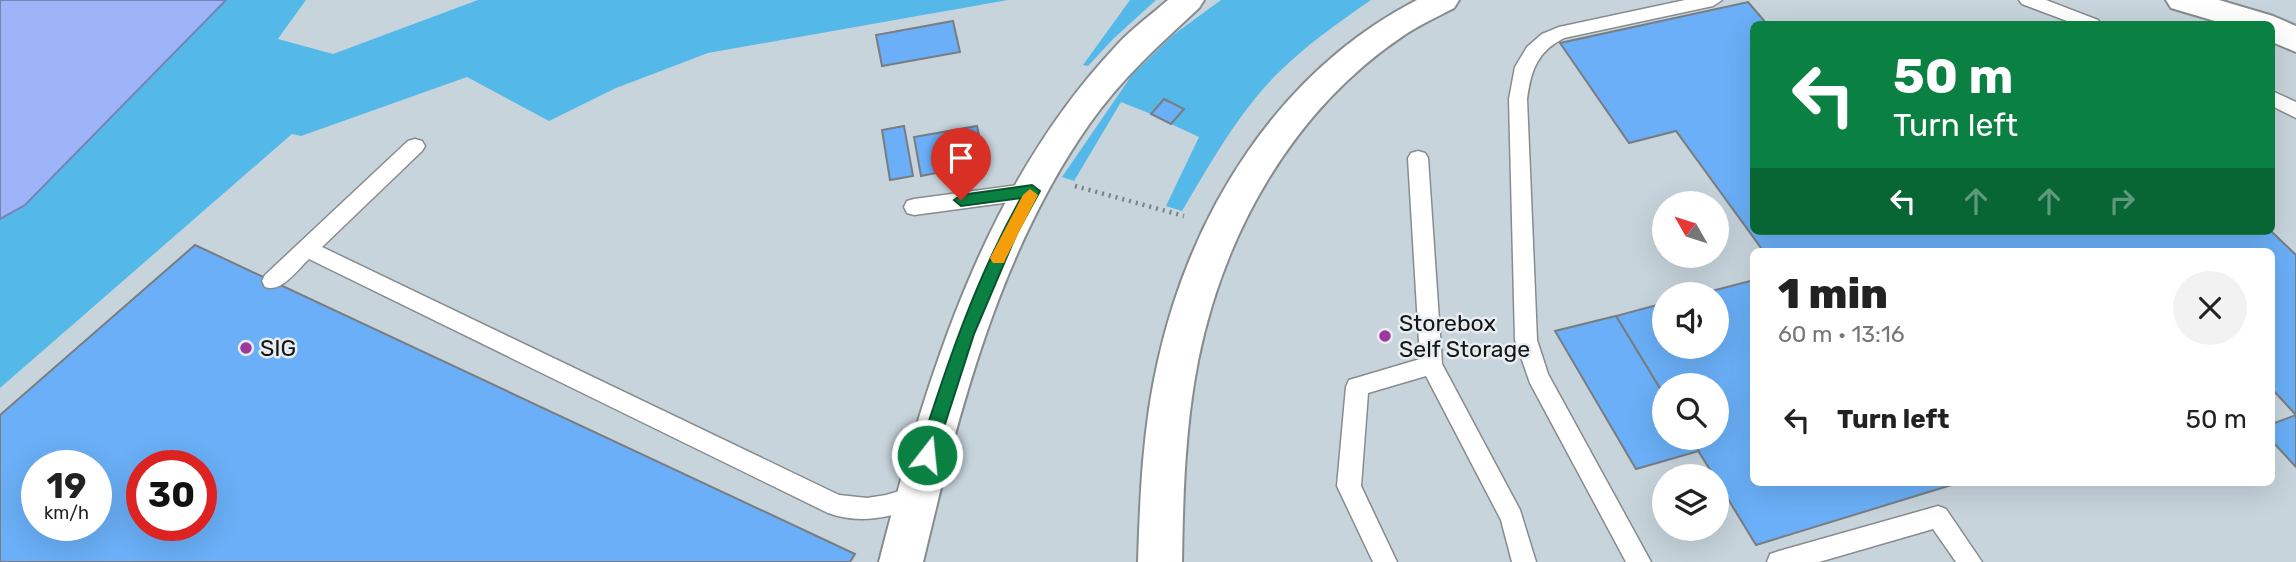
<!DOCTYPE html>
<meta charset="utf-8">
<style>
:root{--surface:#fff;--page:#f2f2f2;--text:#222;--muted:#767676}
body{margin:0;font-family:Rubik,sans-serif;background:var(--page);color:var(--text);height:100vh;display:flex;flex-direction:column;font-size:26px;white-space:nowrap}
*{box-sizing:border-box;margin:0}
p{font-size:23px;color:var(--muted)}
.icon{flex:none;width:38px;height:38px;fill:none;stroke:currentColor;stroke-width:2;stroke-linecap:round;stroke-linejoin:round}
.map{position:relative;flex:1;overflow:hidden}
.drawer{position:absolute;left:1750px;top:248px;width:525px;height:238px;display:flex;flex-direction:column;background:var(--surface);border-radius:10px;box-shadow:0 7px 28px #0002}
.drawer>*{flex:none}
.top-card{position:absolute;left:1750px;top:21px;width:525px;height:214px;border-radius:10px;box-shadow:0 7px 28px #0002;background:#0b8043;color:#fff;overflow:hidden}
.needle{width:46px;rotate:309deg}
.buttons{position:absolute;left:1652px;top:191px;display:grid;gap:14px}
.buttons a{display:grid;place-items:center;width:77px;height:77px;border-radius:50%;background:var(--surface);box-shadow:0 7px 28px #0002;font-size:35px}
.speed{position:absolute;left:21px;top:450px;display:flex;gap:14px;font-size:35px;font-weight:700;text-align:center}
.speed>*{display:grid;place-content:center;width:91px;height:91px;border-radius:50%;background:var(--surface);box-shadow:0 7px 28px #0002;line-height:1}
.speed small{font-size:18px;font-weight:400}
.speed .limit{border:10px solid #d22;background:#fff;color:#111}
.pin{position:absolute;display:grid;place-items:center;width:60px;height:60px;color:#fff;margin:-72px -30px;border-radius:50% 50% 50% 0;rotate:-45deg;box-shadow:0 0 7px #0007}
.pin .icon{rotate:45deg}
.me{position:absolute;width:77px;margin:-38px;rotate:16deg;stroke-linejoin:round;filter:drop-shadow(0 0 5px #0008)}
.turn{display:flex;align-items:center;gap:24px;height:147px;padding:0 28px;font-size:32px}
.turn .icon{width:91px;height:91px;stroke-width:2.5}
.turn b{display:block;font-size:49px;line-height:60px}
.lanes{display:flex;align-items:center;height:66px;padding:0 28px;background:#0003;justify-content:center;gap:35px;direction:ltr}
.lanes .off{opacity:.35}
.round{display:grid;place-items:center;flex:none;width:74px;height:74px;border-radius:37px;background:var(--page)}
.head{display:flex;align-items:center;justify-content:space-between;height:119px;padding:0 28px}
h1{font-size:42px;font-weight:800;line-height:52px}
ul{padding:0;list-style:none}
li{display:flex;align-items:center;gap:21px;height:105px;padding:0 28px}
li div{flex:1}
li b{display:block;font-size:26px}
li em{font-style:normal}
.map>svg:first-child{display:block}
</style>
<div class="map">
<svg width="2296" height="562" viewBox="0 0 2296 562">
<rect width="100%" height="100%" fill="#dae0e3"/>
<path fill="#c7d4dc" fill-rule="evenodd" d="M306 0H2296V562H0V388L292 134 333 55 278 40ZM1754 24H2272V231H1754ZM1664 203H1717V256H1664ZM1754 252H2272V483H1754ZM1664 294H1717V346H1664ZM1664 385H1717V438H1664ZM37 466H96V525H37ZM142 466H201V525H142ZM1664 476H1717V528H1664Z"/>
<g fill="#54b9e8">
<path d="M226 0H306L278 39 333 54 478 0H1008L708 53 616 88 549 121 467 77 301 136 292 134 0 388V219L25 205Z"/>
<path d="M1130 0H1156L1113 39 1088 66 1083 65Z"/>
<path d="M1221 0H1371C1339 22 1305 46 1277 74 1238 113 1210 164 1182 211L1166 206 1199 137 1171 124 1184 109 1164 99 1151 114 1121 102 1074 181 1062 177 1132 75 1173 35Z"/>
</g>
<path fill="#9eb4f8" stroke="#7484b4" stroke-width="2" d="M0 0H226L25 205 0 219Z"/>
<g fill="#6aaff7" stroke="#797d81" stroke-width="2" fill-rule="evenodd">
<path d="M1748 2 1767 24H1754V231H2271L2296 255V415L2272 389V252H1764L1676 131 1629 143 1560 43Z"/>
<path d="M953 21 960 52 882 66 876 35Z"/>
<path d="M1164 99 1184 109 1171 124 1151 114Z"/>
<path d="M904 126 913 176 890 180 882 130Z"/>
<path d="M977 126 985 163 921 176 914 137Z"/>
<path d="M195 245 855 554 850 562H0V415ZM37 466H96V525H37ZM142 466H201V525H142Z"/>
<path d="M1754 280V483H1958L1756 545 1717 481V476H1714L1690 438H1717V385H1664V395L1616 316 1664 303V346H1717V294H1700Z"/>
<path d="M1616 316 1664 395V438H1690L1699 451 1636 469 1555 331Z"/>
<path d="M2296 415V467L2272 441V424Z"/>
</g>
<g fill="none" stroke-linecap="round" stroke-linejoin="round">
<defs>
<g id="service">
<path d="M1685 0H1722L1713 6 1564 38C1537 52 1531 70 1527 99L1537 340 1548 374 1651 562H1626L1530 383 1515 340 1509 99 1515 67 1527 47 1542 34 1559 27Z"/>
<path d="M2019 0H2046L2098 20 2101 24H2075L2022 4Z"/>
<path d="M2272 91 2296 102V118L2272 106Z"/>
<path d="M415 139 422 141 425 146 422 151 322 247 839 495 867 498 886 495 916 486 924 489 928 497 924 505C892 517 861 525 828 513L309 259C297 270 282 293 265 287L262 281 265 275 408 141Z"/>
<path d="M1418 151 1425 153 1428 158 1442 364 1520 510 1536 562H1512L1501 520 1426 376 1368 393 1361 486 1397 562H1373L1337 486 1346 387 1349 380 1420 359 1408 158 1411 153Z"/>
<path d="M1032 183 1039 186 1042 191 1039 196 1032 199 914 215 907 213 904 207 907 201 914 199Z"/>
<path d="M1938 506 1946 509 1982 562H1956L1933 529 1819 562H1767L1770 554 1779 551Z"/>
</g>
<g id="minor">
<path d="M1168 0H1204L1199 8C1160 44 1121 79 1090 123 999 252 959 411 923 562H879C926 379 983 187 1116 46 1131 29 1151 15 1168 0Z"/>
<path d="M2166 0H2219L2273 16 2296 26V52L2272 42V24H2225L2171 8Z"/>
</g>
<path id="secondary" d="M1417 0H1459L1454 8C1437 17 1419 25 1403 36 1293 110 1224 232 1198 361 1185 427 1183 495 1182 562H1138C1140 495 1143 426 1158 361 1191 212 1279 71 1417 0Z"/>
</defs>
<use href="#service" stroke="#878c8f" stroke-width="3"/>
<use href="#minor" stroke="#878c8f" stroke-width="4"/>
<use href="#secondary" stroke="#878c8f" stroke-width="4"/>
<path stroke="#7c8082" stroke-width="4.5" stroke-dasharray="2 5" stroke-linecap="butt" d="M1075 186 1184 216"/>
<use href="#service" fill="#fff" fill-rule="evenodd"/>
<use href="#minor" fill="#fff" fill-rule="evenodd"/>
<use href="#secondary" fill="#fff" fill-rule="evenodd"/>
</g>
<path fill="#0b8043" stroke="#07532c" stroke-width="2" d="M1032 185 1040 191 1017 233 974 334 935 455 933 461 927 463 920 461 918 455C946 367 975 280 1021 198L961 206 954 200 961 195Z"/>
<path fill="#f59e0b" d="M1030 189 1038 195 1006 258 1004 263H993L990 258 1023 195Z"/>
<g fill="#9e389c" stroke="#e7edf0" stroke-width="2.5">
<circle cx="1385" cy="336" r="7"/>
<circle cx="246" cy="348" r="7"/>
</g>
<g text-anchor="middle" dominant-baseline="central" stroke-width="5" stroke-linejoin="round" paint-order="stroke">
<g font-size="23" fill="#131516" stroke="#e7edf0" text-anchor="start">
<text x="1399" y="323">Storebox<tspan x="1399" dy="26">Self Storage</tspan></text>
<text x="260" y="348">SIG</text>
</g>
</g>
</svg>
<div class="buttons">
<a><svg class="needle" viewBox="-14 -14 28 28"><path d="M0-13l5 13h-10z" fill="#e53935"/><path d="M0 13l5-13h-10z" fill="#767676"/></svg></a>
<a><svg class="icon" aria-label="sound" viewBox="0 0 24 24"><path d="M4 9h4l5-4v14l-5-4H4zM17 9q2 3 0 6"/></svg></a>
<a><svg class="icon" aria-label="search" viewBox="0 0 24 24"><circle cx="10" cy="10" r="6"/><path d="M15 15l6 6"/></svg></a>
<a><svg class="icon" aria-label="layers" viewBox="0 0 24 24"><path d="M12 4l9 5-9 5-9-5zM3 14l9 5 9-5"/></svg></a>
</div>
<div class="speed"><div>19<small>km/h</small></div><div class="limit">30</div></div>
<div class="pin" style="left:961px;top:200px;background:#d93025"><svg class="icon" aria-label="arrive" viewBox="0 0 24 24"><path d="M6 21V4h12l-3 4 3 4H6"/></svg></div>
<svg class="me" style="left:927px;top:455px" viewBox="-20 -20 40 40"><circle r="17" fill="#0b8043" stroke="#fff" stroke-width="3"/><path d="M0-11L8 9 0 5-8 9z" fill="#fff"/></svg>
<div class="top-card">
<div class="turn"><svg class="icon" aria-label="left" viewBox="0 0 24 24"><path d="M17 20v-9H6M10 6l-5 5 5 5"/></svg><div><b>50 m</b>Turn left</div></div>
<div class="lanes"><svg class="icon" aria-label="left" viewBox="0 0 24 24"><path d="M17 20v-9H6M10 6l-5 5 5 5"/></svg><svg class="icon off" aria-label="ahead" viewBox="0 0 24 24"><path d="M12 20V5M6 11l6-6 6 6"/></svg><svg class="icon off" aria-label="ahead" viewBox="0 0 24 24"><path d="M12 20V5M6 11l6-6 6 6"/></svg><svg class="icon off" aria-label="right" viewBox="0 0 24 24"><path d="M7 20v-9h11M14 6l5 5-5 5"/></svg></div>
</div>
<section class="drawer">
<div class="head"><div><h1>1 min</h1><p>60 m · 13:16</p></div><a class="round"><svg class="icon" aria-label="close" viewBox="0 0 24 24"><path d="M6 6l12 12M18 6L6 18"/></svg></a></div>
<ul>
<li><svg class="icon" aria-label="left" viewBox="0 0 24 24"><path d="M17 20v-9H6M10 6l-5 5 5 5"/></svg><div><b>Turn left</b></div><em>50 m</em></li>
</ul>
</section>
</div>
